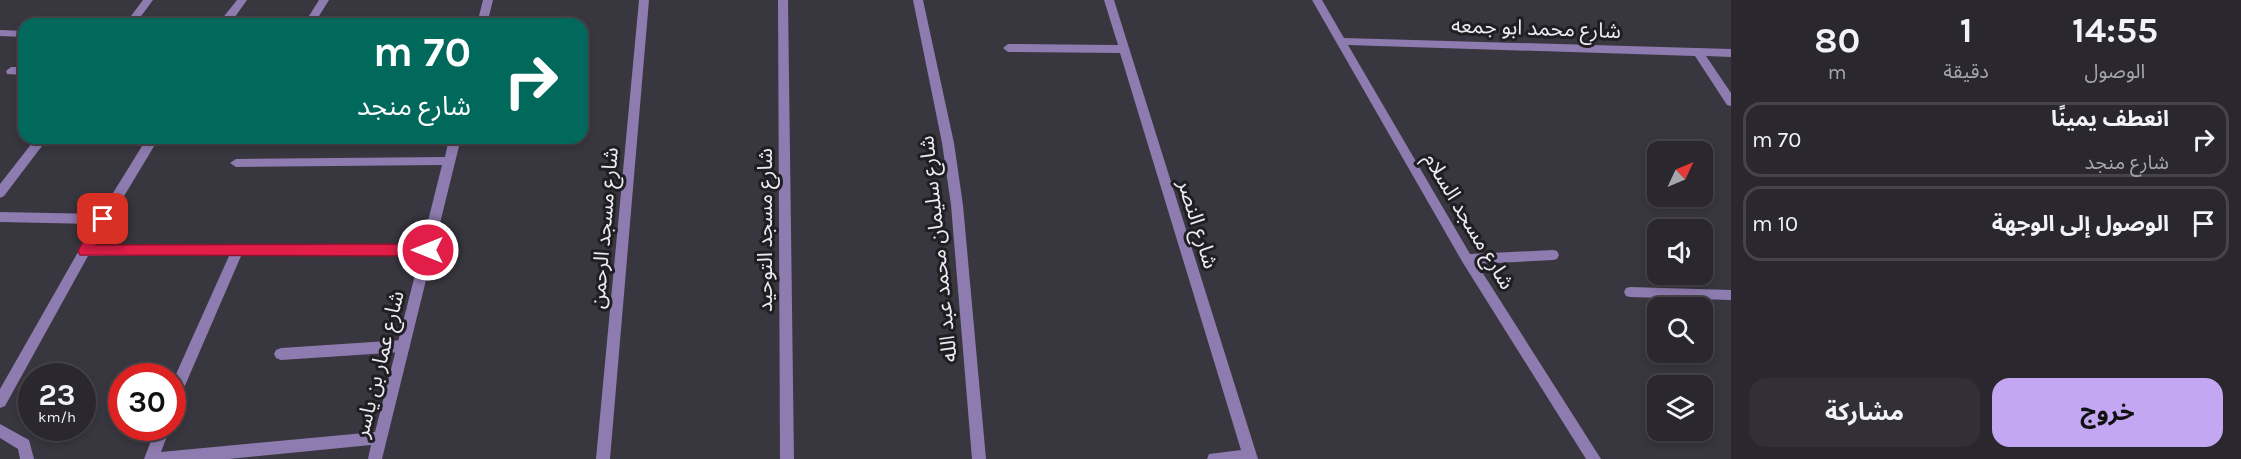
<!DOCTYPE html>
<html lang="ar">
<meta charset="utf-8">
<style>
:root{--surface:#2a282e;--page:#323036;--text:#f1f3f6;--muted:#a5a6aa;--line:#46444a;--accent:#c3a7f2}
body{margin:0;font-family:Karla,"Noto Sans Arabic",sans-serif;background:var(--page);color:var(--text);direction:rtl;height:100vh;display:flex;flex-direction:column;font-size:22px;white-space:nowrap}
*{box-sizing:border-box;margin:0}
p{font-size:20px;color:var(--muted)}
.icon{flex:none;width:33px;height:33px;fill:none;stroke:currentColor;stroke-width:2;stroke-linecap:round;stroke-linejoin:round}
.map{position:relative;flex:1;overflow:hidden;direction:ltr}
.sheet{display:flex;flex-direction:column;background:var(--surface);width:510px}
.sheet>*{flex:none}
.guide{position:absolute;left:18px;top:18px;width:570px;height:126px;border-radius:18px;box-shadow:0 3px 9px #0003,0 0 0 2px var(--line);direction:rtl;background:#00695c;color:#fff;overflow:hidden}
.needle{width:39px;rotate:46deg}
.buttons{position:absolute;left:1647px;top:141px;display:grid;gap:12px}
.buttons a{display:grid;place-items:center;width:66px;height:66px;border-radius:12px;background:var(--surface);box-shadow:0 3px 9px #0003,0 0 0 2px var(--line);font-size:30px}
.speed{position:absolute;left:18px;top:363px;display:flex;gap:12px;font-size:30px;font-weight:700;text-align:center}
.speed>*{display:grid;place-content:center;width:78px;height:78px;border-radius:50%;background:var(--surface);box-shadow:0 3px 9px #0003,0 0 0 2px var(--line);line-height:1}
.speed small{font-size:15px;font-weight:400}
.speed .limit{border:9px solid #d22;background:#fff;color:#111}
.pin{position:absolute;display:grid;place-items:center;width:51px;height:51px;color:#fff;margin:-26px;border-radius:12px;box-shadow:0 3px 9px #0006}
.me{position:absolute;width:66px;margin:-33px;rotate:270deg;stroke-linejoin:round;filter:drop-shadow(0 0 4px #0008)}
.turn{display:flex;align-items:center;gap:21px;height:126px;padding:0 18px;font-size:27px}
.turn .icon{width:78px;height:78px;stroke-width:2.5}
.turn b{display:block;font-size:42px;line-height:51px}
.eta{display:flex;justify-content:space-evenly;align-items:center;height:102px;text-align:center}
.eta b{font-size:36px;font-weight:700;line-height:42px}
.action{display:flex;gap:12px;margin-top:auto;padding:12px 18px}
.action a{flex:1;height:69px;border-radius:18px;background:var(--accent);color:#111;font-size:24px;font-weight:700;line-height:69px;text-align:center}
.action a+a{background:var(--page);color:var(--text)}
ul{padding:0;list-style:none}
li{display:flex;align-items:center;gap:18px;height:75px;margin:0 12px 9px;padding:0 6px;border:3px solid var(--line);border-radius:18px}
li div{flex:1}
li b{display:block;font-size:22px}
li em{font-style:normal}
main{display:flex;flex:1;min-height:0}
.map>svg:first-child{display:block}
</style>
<main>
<section class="sheet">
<div class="eta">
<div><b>14:55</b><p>الوصول</p></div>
<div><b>1</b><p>دقيقة</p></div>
<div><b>80</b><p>m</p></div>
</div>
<ul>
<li><svg class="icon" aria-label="right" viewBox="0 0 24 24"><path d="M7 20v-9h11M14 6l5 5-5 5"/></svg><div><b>انعطف يمينًا</b><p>شارع منجد</p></div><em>70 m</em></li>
<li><svg class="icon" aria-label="arrive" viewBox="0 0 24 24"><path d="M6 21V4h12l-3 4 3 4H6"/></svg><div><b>الوصول إلى الوجهة</b></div><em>10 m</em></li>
</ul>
<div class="action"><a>خروج</a><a>مشاركة</a></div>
</section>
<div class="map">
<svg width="1731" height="459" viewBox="0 0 1731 459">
<rect width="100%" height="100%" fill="#38363e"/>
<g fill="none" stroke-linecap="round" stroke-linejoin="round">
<path fill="#8e7baf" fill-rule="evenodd" d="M403 340 408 342 410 346 408 350 403 352 281 360 276 358 274 354 276 350 281 348Z"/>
<g fill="#8e7baf" fill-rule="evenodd">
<path d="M143 0H153L139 19 221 20 237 0H247L232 21 237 24H125Z"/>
<path d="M319 0H329L314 24H304Z"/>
<path d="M483 0H493L487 24H477Z"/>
<path d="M639 0H649L610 459H596Z"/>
<path d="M778 0H788L794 459H780Z"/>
<path d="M913 0H923L954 143 963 205 986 459H972L951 205 942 143Z"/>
<path d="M1104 0H1114L1258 459H1207L1209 454 1241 450 1120 53 1008 52 1003 48 1008 44 1118 45Z"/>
<path d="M1312 0H1322L1344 38 1731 49V57L1706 56 1731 93V106L1727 105 1695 56 1348 45 1470 254 1553 250 1557 251 1559 255 1557 259 1553 260 1477 264 1601 459H1586L1463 263Z"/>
<path d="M0 30 24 31V37L0 36Z"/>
<path d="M11 67H24V75L7 74 6 71Z"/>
<path d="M36 138H48L4 196 0 198V184Z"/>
<path d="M147 138H159L94 246 422 245 442 165 236 167 230 163 236 159 445 157 449 138H461L382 459H368L371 445 229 459H144L156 428H170L161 452 375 432 420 255 241 256 177 404 172 406V383L229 256H88L5 406 0 408V389L94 224 0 222V212L100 214Z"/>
<path d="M1630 287 1731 290V300L1630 297 1626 296 1624 292 1626 288Z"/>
<path d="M0 424 29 440 34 459H20L18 449 0 438Z"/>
</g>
</g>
<path fill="#e11d48" stroke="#92132f" stroke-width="1.5" d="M103 214 110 219 96 245 428 244 433 246 435 250 433 254 428 256 80 255 78 251 80 247 98 215Z"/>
<g text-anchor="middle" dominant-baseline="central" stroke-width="6" stroke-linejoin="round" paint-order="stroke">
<g font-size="21" fill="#edebf1" stroke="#1f1e22">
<text transform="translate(1536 28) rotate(2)">شارع محمد ابو جمعه</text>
<text transform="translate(1469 221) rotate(59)">شارع مسجد السلام</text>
<text transform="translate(1198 224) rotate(73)">شارع النصر</text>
<text transform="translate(604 228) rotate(-85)">شارع مسجد الرحمن</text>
<text transform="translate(765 230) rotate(-90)">شارع مسجد التوحيد</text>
<text transform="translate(938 249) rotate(-96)">شارع سليمان محمد عبد الله</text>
<text transform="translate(379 364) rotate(-76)">شارع عمار بن ياسر</text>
</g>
</g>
</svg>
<div class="buttons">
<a><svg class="needle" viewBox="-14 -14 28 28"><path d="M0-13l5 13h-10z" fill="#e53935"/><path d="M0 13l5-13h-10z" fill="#a5a6aa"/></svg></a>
<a><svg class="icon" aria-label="sound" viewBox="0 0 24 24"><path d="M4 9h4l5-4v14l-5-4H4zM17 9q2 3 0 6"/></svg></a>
<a><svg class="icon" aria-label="search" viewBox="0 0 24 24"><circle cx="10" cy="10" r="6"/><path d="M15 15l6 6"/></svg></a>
<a><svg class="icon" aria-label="layers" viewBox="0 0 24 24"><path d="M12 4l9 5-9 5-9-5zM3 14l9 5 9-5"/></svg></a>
</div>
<div class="speed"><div>23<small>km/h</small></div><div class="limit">30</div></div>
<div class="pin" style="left:103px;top:219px;background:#d93025"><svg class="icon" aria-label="arrive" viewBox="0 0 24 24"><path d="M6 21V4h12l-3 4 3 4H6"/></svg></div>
<svg class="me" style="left:428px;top:250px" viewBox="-20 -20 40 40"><circle r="17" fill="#e11d48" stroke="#fff" stroke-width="3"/><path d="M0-11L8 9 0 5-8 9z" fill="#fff"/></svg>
<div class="guide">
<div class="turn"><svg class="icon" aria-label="right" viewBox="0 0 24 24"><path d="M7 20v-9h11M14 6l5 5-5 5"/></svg><div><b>70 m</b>شارع منجد</div></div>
</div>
</div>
</main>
